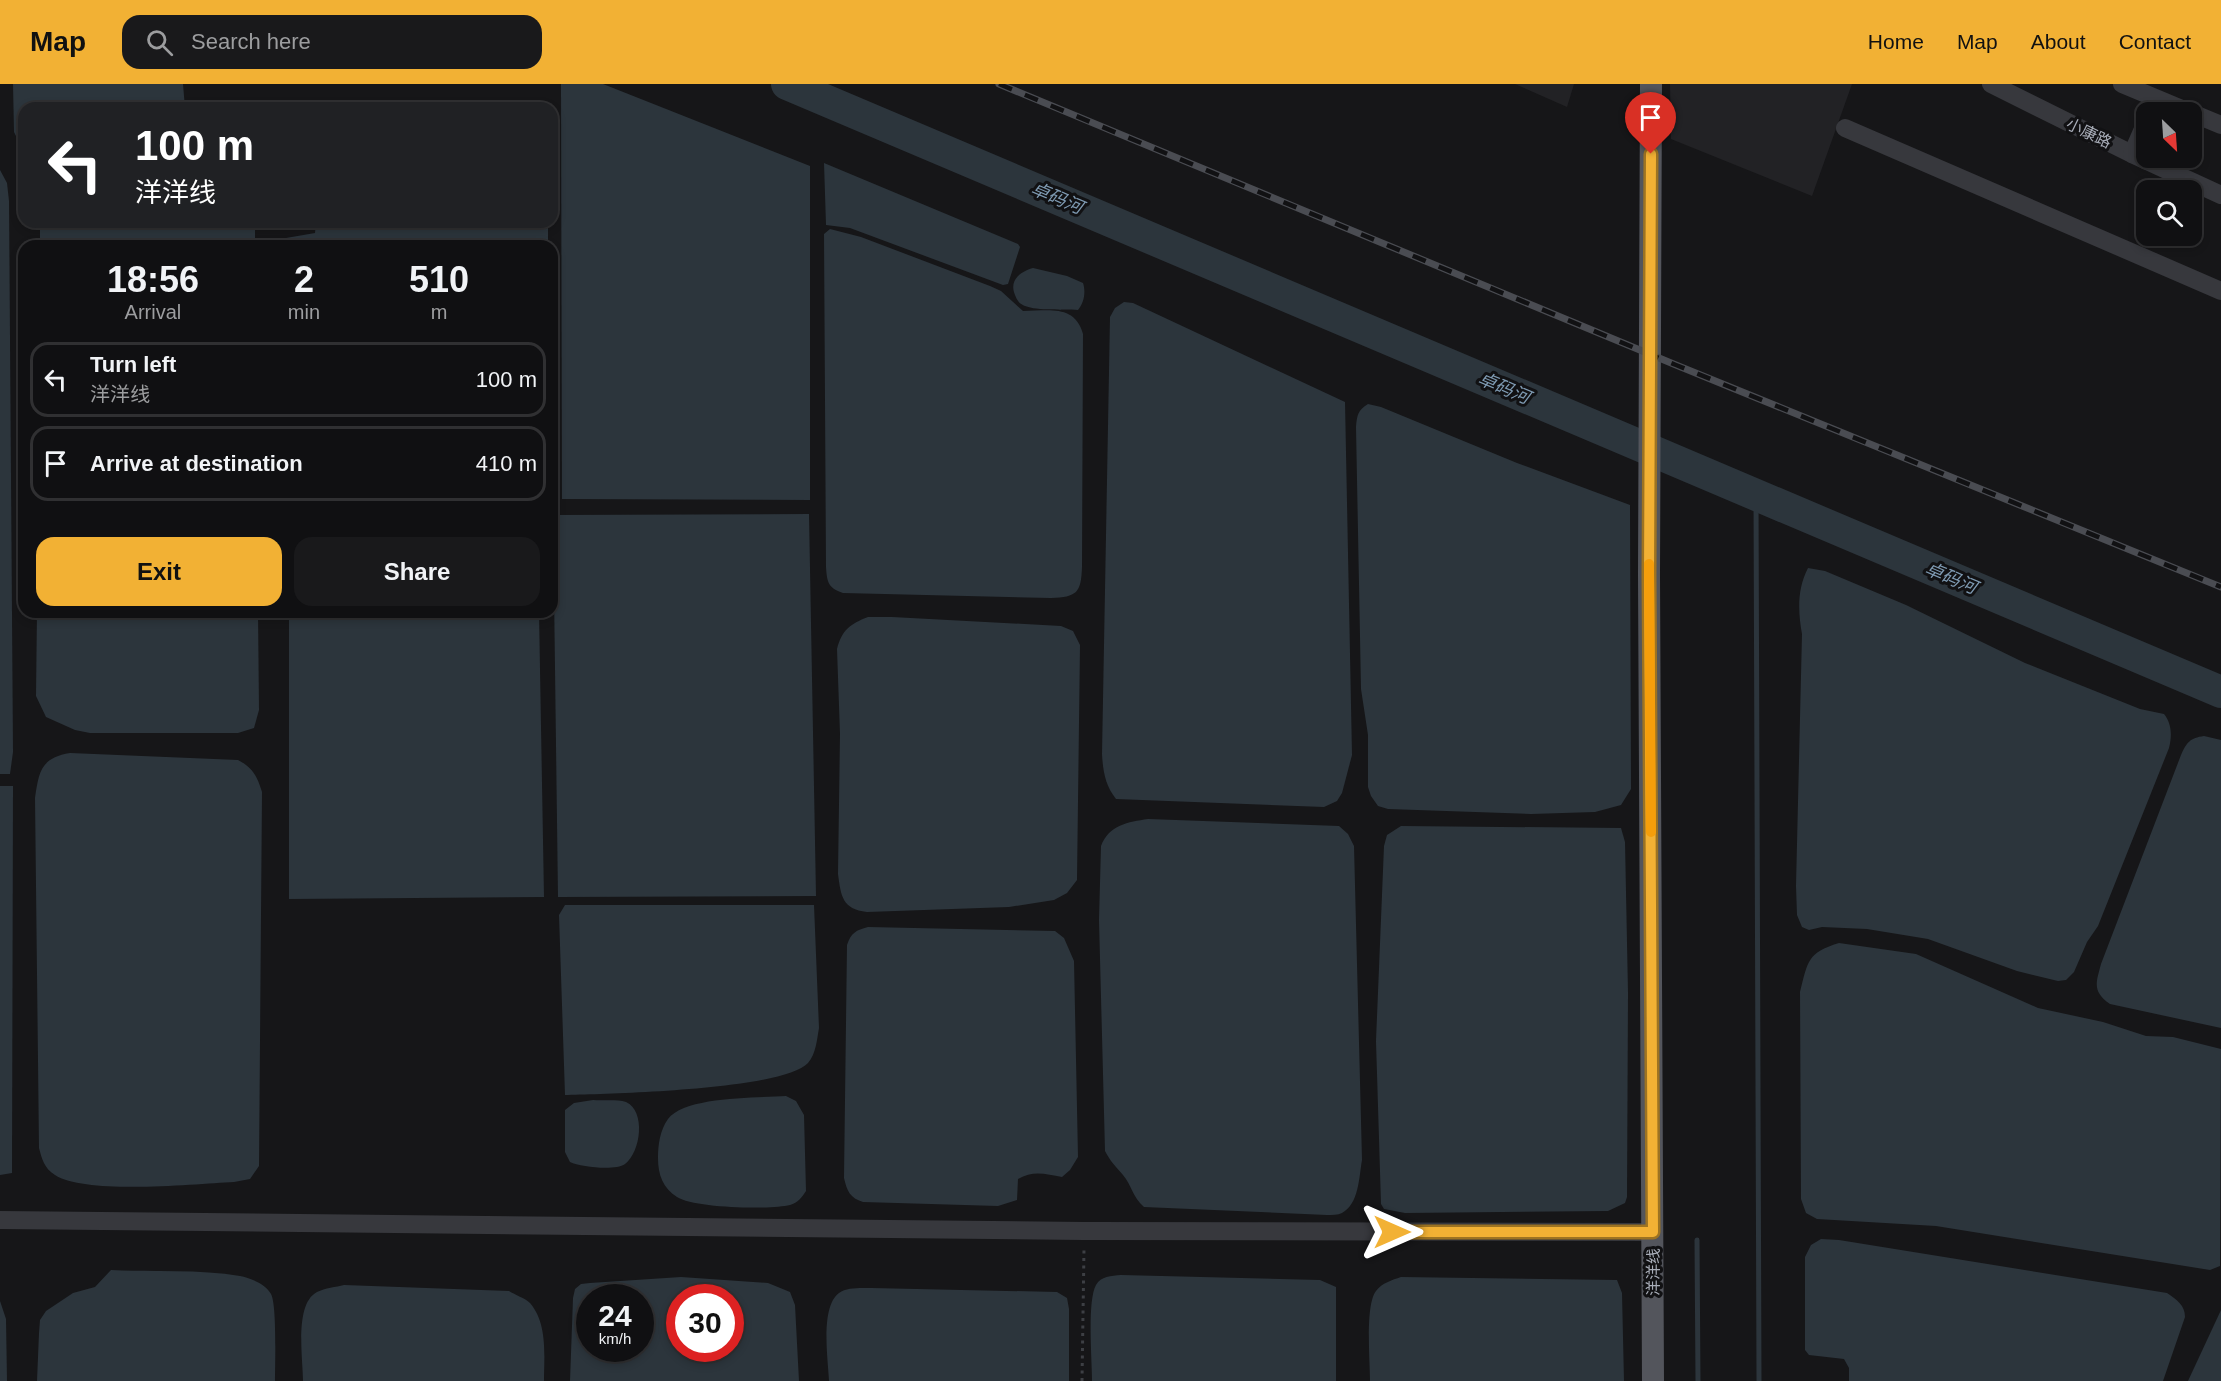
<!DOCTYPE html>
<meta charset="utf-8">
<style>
:root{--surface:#101012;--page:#19191b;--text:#f1f3f6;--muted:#9c9d9f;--line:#303032;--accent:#f2b134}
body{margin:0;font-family:Arial,"Noto Sans SC",sans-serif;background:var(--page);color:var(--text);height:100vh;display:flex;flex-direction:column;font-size:22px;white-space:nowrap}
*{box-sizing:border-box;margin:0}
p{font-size:20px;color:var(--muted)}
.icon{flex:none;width:33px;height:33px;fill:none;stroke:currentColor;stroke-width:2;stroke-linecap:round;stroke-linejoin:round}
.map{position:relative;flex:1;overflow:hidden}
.panel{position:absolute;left:18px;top:156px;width:540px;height:378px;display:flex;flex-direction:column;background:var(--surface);border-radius:18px;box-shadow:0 3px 9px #0003,0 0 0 2px var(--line)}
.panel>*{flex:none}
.guide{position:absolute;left:18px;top:18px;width:540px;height:126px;border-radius:18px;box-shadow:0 3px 9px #0003,0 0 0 2px var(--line);background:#202124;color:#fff;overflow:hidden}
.needle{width:39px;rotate:155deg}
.tools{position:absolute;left:2136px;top:18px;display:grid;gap:12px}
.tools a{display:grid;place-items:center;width:66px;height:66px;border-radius:12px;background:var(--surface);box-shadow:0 3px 9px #0003,0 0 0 2px var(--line);font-size:30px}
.speed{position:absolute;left:576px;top:1200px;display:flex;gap:12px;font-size:30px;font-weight:700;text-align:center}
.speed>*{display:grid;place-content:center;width:78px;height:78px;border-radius:50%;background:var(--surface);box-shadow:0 3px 9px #0003,0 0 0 2px var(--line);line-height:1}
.speed small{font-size:15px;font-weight:400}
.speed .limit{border:9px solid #d22;background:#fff;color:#111}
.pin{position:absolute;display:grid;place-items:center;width:51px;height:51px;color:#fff;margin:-62px -26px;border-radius:50% 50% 50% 0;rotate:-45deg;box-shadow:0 0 6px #0007}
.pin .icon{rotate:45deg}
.me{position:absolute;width:66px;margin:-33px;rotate:90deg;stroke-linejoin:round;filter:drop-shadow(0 0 4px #0008)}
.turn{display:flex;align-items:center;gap:21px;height:126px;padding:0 18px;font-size:27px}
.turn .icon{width:78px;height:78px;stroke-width:2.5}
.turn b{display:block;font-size:42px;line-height:51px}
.eta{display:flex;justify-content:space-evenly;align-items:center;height:102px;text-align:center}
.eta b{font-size:36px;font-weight:700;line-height:42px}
.action{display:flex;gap:12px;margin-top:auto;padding:12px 18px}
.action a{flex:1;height:69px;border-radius:18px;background:var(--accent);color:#111;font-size:24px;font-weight:700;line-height:69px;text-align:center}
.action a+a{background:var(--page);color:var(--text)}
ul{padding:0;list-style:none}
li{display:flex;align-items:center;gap:18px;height:75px;margin:0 12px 9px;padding:0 6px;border:3px solid var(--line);border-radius:18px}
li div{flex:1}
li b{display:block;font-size:22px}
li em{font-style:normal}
header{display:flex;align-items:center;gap:36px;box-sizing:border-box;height:84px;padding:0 30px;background:var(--accent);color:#111}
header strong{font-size:28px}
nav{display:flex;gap:33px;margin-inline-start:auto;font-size:21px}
.search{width:420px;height:54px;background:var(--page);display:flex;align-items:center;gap:15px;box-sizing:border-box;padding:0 21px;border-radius:18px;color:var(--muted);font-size:22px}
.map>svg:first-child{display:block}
</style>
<header>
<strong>Map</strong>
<div class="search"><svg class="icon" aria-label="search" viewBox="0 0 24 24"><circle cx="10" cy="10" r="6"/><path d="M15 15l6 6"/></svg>Search here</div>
<nav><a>Home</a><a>Map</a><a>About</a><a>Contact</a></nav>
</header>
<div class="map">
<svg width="2221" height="1297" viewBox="0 0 2221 1297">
<rect width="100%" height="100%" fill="#161618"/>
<g fill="#222225">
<path d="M1515 0H1574L1567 23Z"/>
<path d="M1670 0H1852L1812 112 1671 55Z"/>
</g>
<g fill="#2c353c" fill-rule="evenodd">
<path d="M13 0H183L185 24H24V55L17 54 14 48Z"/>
<path d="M561 0H603L810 82V416L562 415Z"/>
<path d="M824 79 1018 160 1020 163 1008 200 1003 201 850 144 826 141Z"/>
<path d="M0 86 7 99 9 117 13 668 10 690H0Z"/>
<rect x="40" y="138" width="215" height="24"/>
<path d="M316 138H548V162H287L286 154 315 149Z"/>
<path d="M830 145 861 153 990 202 1001 207 1023 227C1048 227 1075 220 1083 250L1082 483C1081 509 1077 513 1051 514L843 509C828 504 827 498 826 483L824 150Z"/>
<path d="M1033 184 1067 192 1083 199C1086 208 1084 219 1078 226 1063 225 1038 227 1025 222 1019 220 1017 216 1015 211 1009 197 1019 188 1033 184Z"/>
<path d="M1124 218 1133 219 1345 318 1352 671 1342 709 1337 717 1324 723 1116 715C1105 701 1103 687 1102 670L1110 233 1115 224Z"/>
<path d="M1368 320 1381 323 1517 379 1630 421 1631 705 1621 721 1595 728 1531 730 1388 725 1378 722 1371 712 1368 703V651L1361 605 1356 343C1357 331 1358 326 1368 320Z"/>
<path d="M809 430 816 812 558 813 553 431Z"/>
<path d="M1808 484 1825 487 1906 521 2025 579 2140 625 2164 630C2172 640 2172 652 2169 664L2098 842 2087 858 2074 888 2066 896 2058 897 2017 887 1928 855 1867 845 1822 843 1809 846 1802 843 1797 831 1796 802 1802 550C1798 528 1797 505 1808 484Z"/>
<path d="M37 528H258L259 626 254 644 238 649H90L75 646 46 633 36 612Z"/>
<path d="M289 528H539L544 813 289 815Z"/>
<path d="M868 533H892L1061 542 1073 547 1080 561 1077 796 1067 809 1054 816 1009 823 867 828C842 825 841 812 838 790L840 650 837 565C842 546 850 540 868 533Z"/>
<path d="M2204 652 2221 656V944L2110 920C2092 907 2096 899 2101 880L2181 671C2187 658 2190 654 2204 652Z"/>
<path d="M70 669 238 676C253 684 257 692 262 708L259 1082 250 1095 234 1098C194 1100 86 1111 55 1091 44 1084 42 1075 39 1064L35 714C39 687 41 674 70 669Z"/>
<path d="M0 702H13L12 1089 0 1091Z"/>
<path d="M1148 735 1339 742 1348 750 1354 762 1362 1076C1359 1093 1359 1120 1342 1129 1338 1131 1332 1131 1327 1131L1144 1123C1132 1112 1132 1102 1123 1091 1116 1083 1110 1077 1105 1067L1099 836 1101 762C1109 741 1128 738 1148 735Z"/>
<path d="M1401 742 1621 744 1625 758 1628 909 1627 1113 1625 1119 1608 1127 1405 1129 1384 1125 1381 1120 1376 957 1384 762 1387 751Z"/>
<path d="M565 821H814L819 944C817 955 816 970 808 979 783 1006 607 1010 565 1011L559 831Z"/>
<path d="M868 843 1055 847 1064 854 1074 877 1078 1073 1070 1086 1062 1093C1046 1090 1033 1086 1018 1095L1017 1116 998 1122 863 1118C850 1114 847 1107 844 1094L847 861C851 849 856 846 868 843Z"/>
<path d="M1839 859 1916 870 2038 924 2103 938 2146 952 2173 953 2221 965 2220 1182 2210 1186 1936 1142 1817 1135 1806 1129 1801 1115 1800 908C1808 877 1807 869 1839 859Z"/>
<path d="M786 1012 796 1017 804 1031 806 1107C802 1113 798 1119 790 1121 769 1126 694 1124 677 1113 663 1104 658 1091 658 1074 658 1061 660 1046 668 1035 685 1012 758 1014 786 1012Z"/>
<path d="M593 1016C602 1017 617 1015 626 1018 646 1027 641 1068 625 1080 615 1087 581 1083 570 1078L565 1068V1026L574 1019Z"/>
<path d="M1821 1155 1839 1156 2167 1209C2177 1216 2185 1221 2185 1233L2163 1297H1849V1284L1844 1275 1809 1271 1805 1266V1173L1811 1161Z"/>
<path d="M111 1186C152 1188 200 1185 240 1192 250 1194 266 1200 271 1210 277 1221 275 1281 275 1297H37L39 1249 40 1236 46 1227 73 1209 95 1203Z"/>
<path d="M1121 1191 1320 1196 1336 1203V1297H1092C1092 1276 1087 1217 1096 1201 1101 1192 1111 1192 1121 1191Z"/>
<path d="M681 1193 768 1199 790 1208 795 1221 799 1297H570L573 1214 575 1205 581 1200 590 1199ZM590 1214H640V1264H590ZM680 1214H730V1264H680Z"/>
<path d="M1401 1193 1617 1196 1622 1209 1624 1297H1370C1370 1277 1365 1221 1376 1207 1382 1199 1392 1196 1401 1193Z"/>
<path d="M344 1201 509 1207C515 1211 525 1214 530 1219 548 1240 544 1272 544 1297H303C303 1275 294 1220 317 1208 325 1204 336 1203 344 1201Z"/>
<path d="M871 1204 1057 1208 1067 1214 1069 1225V1297H829C828 1275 820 1223 839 1209 847 1203 861 1204 871 1204Z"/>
<path d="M0 1217 6 1235 7 1297H0Z"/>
<path d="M2221 1226V1297H2188Z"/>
</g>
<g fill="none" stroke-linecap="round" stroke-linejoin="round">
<g stroke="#2c353c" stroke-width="5">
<path d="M1756 410 1759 1297"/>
<path d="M1697 1156 1698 1297"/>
</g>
<path stroke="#2c353c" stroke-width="32" d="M787 0 2221 608"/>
<path stroke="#3d3f44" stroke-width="3" stroke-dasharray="3 4.5" stroke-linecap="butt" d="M1082 1297 1084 1164"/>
<g stroke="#37383d" stroke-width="18">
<path d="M1991 0 2132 70 2221 111"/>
<path d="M2122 0 2189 28"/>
<path d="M2192 29 2221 41"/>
<path d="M1845 44 2221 207"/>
<path d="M2132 70 2146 38"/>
<path d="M0 1136 1084 1147 1653 1148"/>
</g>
<path stroke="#53555c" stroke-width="22" d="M1651 0 1649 491 1653 1297"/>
<defs>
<path id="rail" d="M999 0 1676 281 2221 503"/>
</defs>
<use href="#rail" stroke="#4a4c52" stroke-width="7"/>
<use href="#rail" stroke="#111113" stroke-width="4.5" stroke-dasharray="14" stroke-linecap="butt"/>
</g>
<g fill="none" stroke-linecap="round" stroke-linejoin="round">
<defs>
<path id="route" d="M1392 1148H1653L1649 491 1651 70"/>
</defs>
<use href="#route" stroke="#9d7322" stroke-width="15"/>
<use href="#route" stroke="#f2b134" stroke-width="10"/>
<path stroke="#f59e0b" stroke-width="10" d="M1649 480 1651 748"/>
</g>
<g text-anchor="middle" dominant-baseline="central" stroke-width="6" stroke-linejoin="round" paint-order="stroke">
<g font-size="16" fill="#a8adb8" stroke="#111113">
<text transform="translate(2089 49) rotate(26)">小康路</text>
<text transform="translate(1653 1188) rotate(-90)">洋洋线</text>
</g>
<g font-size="18" font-style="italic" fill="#7f9bb3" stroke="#111113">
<text transform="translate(1057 114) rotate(23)">卓码河</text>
<text transform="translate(1504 304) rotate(23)">卓码河</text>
<text transform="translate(1951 494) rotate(23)">卓码河</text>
</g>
</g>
</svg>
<div class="tools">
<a><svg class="needle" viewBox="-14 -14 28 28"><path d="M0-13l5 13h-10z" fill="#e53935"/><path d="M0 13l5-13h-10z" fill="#9c9d9f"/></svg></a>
<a><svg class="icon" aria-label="search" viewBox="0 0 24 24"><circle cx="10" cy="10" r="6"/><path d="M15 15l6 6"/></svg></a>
</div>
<div class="speed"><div>24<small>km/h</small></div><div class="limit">30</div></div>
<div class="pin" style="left:1651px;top:70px;background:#d93025"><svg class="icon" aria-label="arrive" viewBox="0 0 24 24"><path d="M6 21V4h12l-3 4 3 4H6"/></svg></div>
<svg class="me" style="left:1392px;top:1148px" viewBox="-20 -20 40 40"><path d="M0-17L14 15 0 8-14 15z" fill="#f2b134" stroke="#fff" stroke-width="4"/></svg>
<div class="guide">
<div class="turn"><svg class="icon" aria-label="left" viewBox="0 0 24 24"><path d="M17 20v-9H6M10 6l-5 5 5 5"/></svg><div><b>100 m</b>洋洋线</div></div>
</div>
<section class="panel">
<div class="eta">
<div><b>18:56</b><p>Arrival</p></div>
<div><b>2</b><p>min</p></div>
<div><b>510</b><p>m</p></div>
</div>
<ul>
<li><svg class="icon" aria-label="left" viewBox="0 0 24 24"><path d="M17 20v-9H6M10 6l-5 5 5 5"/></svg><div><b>Turn left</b><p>洋洋线</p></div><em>100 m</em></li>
<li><svg class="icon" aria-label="arrive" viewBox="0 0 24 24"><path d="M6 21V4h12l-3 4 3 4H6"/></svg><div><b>Arrive at destination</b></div><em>410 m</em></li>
</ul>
<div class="action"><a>Exit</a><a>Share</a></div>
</section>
</div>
